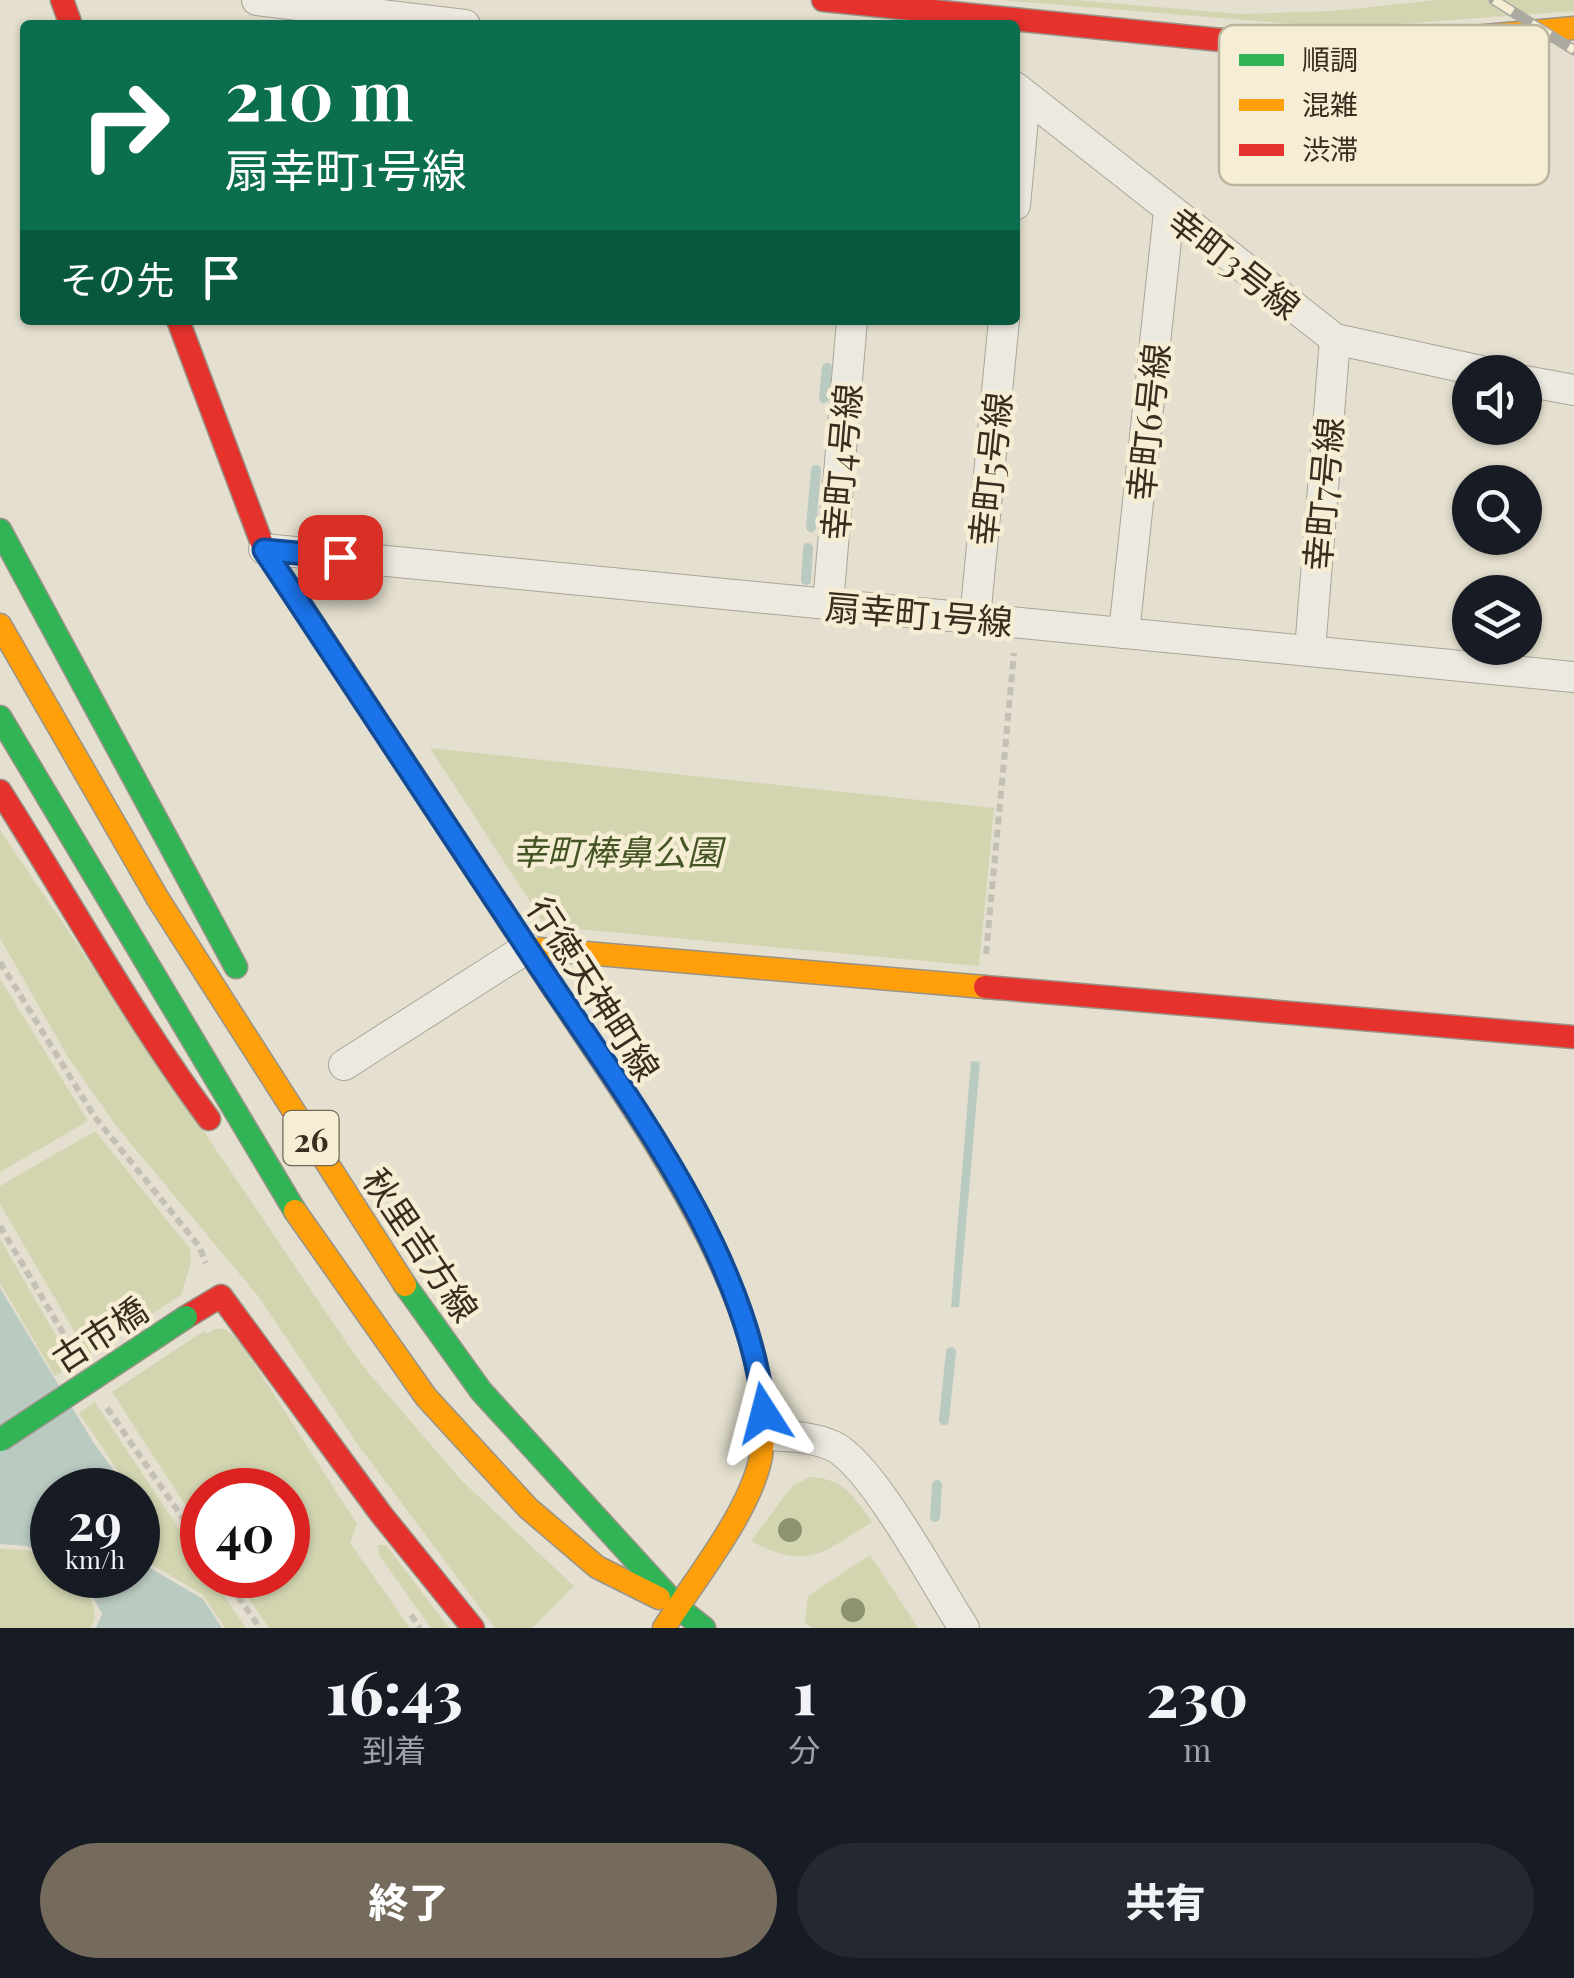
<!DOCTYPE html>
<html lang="ja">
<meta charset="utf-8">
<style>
:root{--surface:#171b24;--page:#242831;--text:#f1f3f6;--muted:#9ea1a6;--accent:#756b5c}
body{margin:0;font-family:"Playfair Display","Noto Sans JP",serif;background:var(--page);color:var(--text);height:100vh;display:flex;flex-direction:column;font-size:38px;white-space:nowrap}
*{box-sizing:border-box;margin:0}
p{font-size:32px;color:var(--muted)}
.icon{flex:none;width:55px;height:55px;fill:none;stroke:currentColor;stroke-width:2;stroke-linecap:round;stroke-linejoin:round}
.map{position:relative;height:1628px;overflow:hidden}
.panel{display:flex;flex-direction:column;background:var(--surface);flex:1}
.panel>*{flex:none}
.top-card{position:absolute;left:20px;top:20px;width:1000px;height:305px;border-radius:10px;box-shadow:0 2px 8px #0004;background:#0b6e4f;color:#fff;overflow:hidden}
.controls{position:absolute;left:1452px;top:355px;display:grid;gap:20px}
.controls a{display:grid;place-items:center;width:90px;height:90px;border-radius:50%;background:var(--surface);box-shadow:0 2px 8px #0004;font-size:50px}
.speed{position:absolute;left:30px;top:1468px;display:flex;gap:20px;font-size:50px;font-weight:700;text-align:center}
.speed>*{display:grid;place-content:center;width:130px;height:130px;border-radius:50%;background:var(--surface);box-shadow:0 2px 8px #0004;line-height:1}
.speed small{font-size:25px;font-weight:400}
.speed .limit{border:15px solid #d22;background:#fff;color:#111}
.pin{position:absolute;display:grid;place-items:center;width:85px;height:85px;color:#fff;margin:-42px;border-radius:20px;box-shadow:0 5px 15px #0006}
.me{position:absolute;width:110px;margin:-55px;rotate:351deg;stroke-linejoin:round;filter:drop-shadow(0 0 8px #0008)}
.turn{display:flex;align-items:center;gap:35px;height:210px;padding:0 40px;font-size:45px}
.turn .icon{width:130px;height:130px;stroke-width:2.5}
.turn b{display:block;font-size:70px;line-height:85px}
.then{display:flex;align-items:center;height:95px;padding:0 40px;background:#0003;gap:20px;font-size:38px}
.eta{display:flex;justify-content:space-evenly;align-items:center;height:170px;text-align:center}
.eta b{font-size:60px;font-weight:800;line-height:70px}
.primary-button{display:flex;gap:20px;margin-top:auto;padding:20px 40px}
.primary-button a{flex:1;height:115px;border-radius:60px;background:var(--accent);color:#fff;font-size:40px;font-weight:800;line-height:115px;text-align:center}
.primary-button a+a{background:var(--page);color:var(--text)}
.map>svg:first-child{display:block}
</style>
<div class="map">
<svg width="1574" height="1628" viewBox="0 0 1574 1628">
<rect width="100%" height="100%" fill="#e4dfce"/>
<g fill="#d2d5b0">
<path d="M1000 0H1073L1240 14 1333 11 1438 0H1574V11L1344 28Z"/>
<path d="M430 748 994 808 979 966 546 926Z"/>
<path d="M0 830 361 1364 462 1481 574 1586 532 1628H495L356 1442 258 1296 117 1127 68 1057 0 938Z"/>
<path d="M0 979 88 1121 0 1172Z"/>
<path d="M95 1131 190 1249 191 1262 181 1295 88 1355 0 1204V1186Z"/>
<path d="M0 1239 73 1365 55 1376 0 1283Z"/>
<path d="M215 1329H225L239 1340 357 1524 350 1543 410 1628H269L232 1575H288V1490H202V1531L112 1392 204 1331 207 1334Z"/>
<path d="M95 1402 202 1564V1575H210L246 1628H225L203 1595 138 1556V1490H131L79 1413Z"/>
<path d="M810 1477C843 1478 854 1497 872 1522 822 1553 808 1571 751 1541L792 1486Z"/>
<path d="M378 1545H386L449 1628H431L379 1555Z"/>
<path d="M0 1549 28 1550 52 1562V1575H78C86 1592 103 1612 90 1628H0Z"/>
<path d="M870 1555 918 1628H812L805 1622 808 1596Z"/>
</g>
<g fill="#b9cac1">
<path d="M971 1061 980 1062 959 1307H951Z"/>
<path d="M0 1288 93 1442 128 1490H52V1557L27 1546 0 1544Z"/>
<path d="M138 1561 203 1599 222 1628H96L102 1614 82 1575H138Z"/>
</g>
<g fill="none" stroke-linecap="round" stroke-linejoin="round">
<g stroke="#b9cac1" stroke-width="10">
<path d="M824 398 827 368"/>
<path d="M811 527 816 470"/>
<path d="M806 580 808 548"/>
<path d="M944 1420 951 1352"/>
<path d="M935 1517 937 1485"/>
</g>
<defs>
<g id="street">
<path d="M257 0 465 25"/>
<path d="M1015 87 1335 339 1485 372"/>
<path d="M1015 205 1025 97"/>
<path d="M1525 381 1574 390"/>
<path d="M264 549 1574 677"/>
<path d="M828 604 852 320"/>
<path d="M975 618 1004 320"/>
<path d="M1124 633 1169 212"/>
<path d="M1310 650 1335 339"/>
<path d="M344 1065 527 948"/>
<path d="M764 1435C787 1436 811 1436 833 1446 872 1464 937 1587 964 1628"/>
</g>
<g id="fast">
<path d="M0 530 236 967"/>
<path d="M0 717 295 1211"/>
<path d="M405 1285 481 1391 680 1609 704 1628"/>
</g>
<g id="slow">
<path d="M1221 40 1361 47 1574 28"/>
<path d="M0 625 158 899 405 1285"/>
<path d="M527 948 985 987"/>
<path d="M554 989C629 1103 786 1314 761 1456 751 1511 695 1579 664 1628"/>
<path d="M295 1211 426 1397 528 1508 597 1567 659 1598"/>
</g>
<g id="jam">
<path d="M62 0 71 25"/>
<path d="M823 0 1221 40"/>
<path d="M178 320 264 549 554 989"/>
<path d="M0 791C70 901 132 1015 209 1119"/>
<path d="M985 987 1574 1037"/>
<path d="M186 1317 221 1296 381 1514 473 1628"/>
</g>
</defs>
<use href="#street" stroke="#aaa497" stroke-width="32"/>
<use href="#fast" stroke="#999387" stroke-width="25"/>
<use href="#slow" stroke="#999387" stroke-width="25"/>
<use href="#jam" stroke="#999387" stroke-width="25"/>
<g stroke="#c5c0b6" stroke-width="6" stroke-dasharray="8 5" stroke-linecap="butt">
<path d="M986 954 1014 653"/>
<path d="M0 962 94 1116 199 1246 206 1263"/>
<path d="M0 1226 73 1350"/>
<path d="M107 1408 202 1546"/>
<path d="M223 1575 260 1628"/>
<path d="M411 1615 420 1628"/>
</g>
<use href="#street" stroke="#ece9e0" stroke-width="30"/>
<use href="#fast" stroke="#30b455" stroke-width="22"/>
<use href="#slow" stroke="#ff9f0a" stroke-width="22"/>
<use href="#jam" stroke="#e5322d" stroke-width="22"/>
<defs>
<path id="rail" d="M1494 0 1574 50"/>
</defs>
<use href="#rail" stroke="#aca9a0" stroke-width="11"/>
<use href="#rail" stroke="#f5eed4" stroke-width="8" stroke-dasharray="22" stroke-linecap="butt"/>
<defs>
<path id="fast-bridge" d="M0 1440 186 1317"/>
</defs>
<use href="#fast-bridge" stroke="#999387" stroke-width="25" stroke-linecap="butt"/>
<use href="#fast-bridge" stroke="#30b455" stroke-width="22"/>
</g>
<g fill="#8d9371">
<circle cx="790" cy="1530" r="12"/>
<circle cx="853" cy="1610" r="12"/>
</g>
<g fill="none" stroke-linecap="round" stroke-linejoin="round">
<defs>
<path id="route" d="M340 557 264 550C352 683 440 816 528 949 617 1085 748 1248 764 1413"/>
</defs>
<use href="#route" stroke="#114b97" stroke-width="25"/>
<use href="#route" stroke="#1a73e8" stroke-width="18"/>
</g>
<g text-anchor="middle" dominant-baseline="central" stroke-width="9" stroke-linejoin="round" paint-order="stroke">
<rect fill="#f5eed4" stroke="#716755" stroke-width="2.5" x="283.5" y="1111" width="55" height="54" rx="8"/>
<g font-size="32" font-weight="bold" fill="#392d1f">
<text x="311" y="1138">26</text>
</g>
<g font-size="35" fill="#392d1f" stroke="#f5eed4">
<text transform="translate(1235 262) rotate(38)">幸町3号線</text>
<text transform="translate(1147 422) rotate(-84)">幸町6号線</text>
<text transform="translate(840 462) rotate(-85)">幸町4号線</text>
<text transform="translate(989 469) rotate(-84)">幸町5号線</text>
<text transform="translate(1322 494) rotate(-85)">幸町7号線</text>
<text transform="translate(919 613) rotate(5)">扇幸町1号線</text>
<text transform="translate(595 988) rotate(57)">行徳天神町線</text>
<text transform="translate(422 1244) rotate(56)">秋里吉方線</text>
<text transform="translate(99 1333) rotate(-33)">古市橋</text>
</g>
<g font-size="35" font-style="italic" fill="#465525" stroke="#f5eed4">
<text x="617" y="850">幸町棒鼻公園</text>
</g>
</g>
<rect x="1219" y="25" width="330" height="160" rx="15" fill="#f5eed4" stroke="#bdb49e" stroke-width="2.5"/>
<rect x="1239" y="54" width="45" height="12" fill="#30b455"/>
<rect x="1239" y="99" width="45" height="12" fill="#ff9f0a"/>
<rect x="1239" y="144" width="45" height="12" fill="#e5322d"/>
<g font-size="28" fill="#392d1f">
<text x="1302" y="70">順調</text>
<text x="1302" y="115">混雑</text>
<text x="1302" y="160">渋滞</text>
</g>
</svg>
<div class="controls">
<a><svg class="icon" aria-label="sound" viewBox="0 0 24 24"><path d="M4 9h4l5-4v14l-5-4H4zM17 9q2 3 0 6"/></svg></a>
<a><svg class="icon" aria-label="search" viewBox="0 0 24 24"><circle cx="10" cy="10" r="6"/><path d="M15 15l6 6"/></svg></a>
<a><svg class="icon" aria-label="layers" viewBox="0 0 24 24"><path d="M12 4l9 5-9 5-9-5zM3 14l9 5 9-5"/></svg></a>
</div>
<div class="speed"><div>29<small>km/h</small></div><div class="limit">40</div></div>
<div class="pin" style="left:340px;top:557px;background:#d93025"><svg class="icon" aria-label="arrive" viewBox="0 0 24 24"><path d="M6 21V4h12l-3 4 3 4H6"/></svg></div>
<svg class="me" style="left:764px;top:1413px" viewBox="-20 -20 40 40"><path d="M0-17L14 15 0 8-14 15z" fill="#1a73e8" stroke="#fff" stroke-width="4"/></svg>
<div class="top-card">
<div class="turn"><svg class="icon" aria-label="right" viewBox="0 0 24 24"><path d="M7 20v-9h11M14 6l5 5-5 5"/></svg><div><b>210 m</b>扇幸町1号線</div></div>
<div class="then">その先<svg class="icon" aria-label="arrive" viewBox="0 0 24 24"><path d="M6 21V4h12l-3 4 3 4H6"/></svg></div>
</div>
</div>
<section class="panel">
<div class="eta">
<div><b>16:43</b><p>到着</p></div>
<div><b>1</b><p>分</p></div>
<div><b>230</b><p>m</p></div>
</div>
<div class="primary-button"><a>終了</a><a>共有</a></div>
</section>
